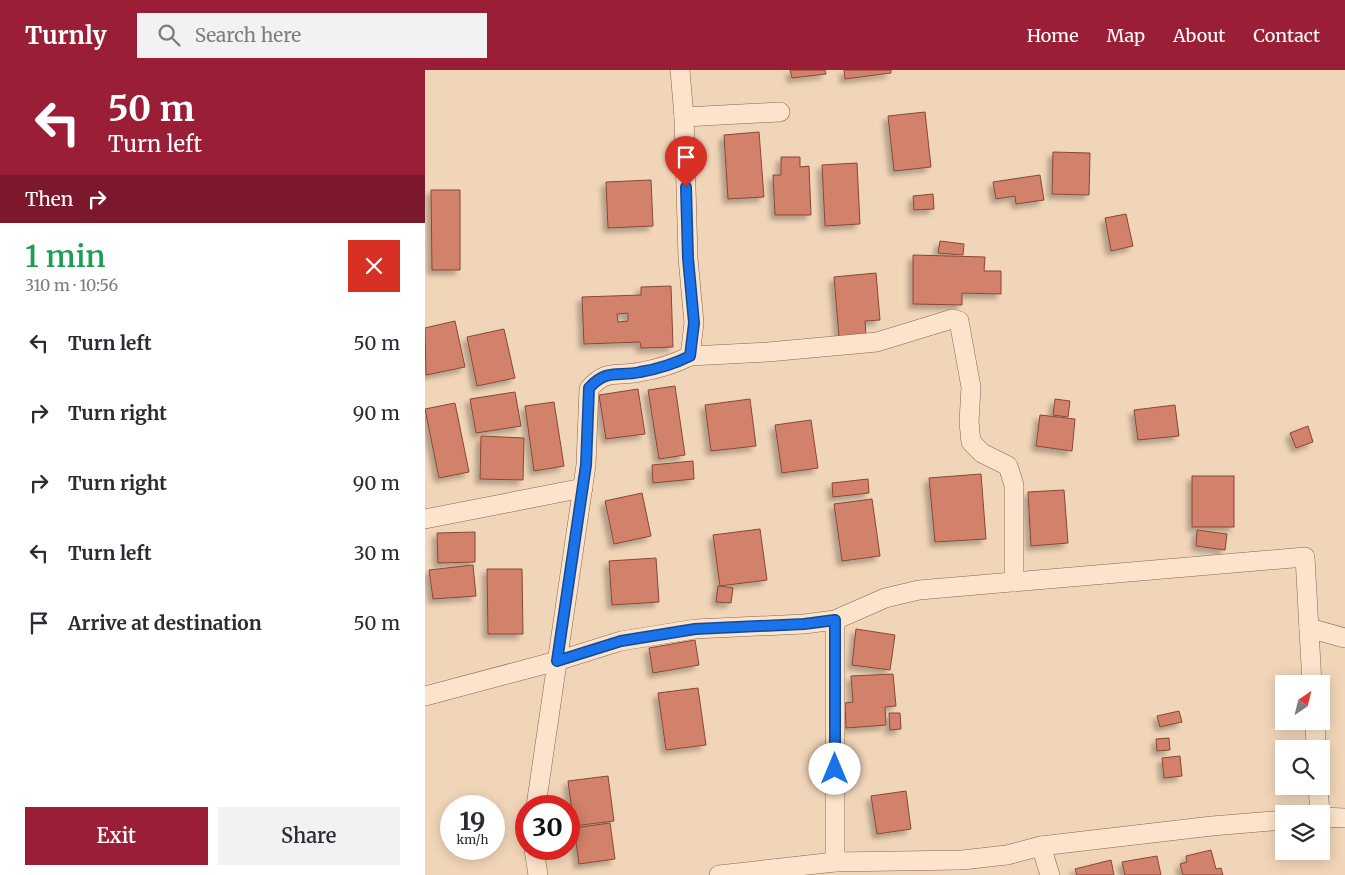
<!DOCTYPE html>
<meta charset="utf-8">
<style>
:root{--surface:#fff;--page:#f2f2f3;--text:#2b2b33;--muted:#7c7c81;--accent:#9b1e37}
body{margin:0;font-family:Merriweather,serif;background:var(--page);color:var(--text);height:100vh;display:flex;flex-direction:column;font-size:19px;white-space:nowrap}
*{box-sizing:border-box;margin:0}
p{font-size:16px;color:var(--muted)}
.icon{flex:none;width:28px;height:28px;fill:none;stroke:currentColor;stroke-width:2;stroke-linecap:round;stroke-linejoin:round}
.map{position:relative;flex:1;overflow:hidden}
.details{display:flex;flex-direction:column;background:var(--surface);width:425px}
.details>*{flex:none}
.hud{background:#9b1e37;color:#fff;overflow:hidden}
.needle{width:32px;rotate:35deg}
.tools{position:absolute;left:850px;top:605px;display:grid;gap:10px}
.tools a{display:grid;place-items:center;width:55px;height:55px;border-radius:0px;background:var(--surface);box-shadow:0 2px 12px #0003;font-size:25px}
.speed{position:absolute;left:15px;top:725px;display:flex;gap:10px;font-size:25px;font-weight:700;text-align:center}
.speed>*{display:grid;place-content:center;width:65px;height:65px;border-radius:50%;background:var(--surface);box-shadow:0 2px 12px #0003;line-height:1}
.speed small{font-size:12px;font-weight:400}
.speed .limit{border:8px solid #d22;background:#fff;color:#111}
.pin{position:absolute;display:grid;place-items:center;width:42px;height:42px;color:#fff;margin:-51px -21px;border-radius:50% 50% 50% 0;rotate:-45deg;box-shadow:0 0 5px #0007}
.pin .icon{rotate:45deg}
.me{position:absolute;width:55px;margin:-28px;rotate:0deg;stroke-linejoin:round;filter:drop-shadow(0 0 4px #0008)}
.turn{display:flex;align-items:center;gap:18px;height:105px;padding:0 25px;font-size:22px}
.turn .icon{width:65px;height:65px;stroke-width:2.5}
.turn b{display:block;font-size:35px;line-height:42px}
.then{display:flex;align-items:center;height:48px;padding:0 25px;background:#0003;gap:10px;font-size:19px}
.round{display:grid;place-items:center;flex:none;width:52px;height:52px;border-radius:0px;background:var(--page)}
.headline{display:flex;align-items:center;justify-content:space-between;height:85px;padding:0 25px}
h1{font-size:30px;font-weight:600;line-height:38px;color:#1e9e55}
.button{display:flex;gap:10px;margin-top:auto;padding:10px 25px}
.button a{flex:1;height:58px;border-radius:0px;background:var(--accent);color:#fff;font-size:20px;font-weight:600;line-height:58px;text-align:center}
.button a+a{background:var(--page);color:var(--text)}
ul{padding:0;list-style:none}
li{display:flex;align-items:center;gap:15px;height:70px;padding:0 25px}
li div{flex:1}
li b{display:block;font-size:19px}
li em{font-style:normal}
header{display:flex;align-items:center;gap:30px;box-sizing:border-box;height:70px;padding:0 25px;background:var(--accent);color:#fff}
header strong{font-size:24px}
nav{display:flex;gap:28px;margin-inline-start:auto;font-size:18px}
.search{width:350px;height:45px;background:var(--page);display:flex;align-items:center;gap:12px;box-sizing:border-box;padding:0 18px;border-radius:0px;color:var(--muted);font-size:19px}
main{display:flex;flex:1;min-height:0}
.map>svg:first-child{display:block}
</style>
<header>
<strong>Turnly</strong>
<div class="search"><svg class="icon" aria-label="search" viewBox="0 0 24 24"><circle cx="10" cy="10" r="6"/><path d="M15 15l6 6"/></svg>Search here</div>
<nav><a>Home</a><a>Map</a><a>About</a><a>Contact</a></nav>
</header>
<main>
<section class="details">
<div class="hud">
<div class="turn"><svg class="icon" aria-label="left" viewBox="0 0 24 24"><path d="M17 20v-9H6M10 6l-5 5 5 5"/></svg><div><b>50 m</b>Turn left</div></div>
<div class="then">Then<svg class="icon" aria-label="right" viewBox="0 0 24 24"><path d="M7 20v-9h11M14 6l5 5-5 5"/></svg></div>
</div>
<div class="headline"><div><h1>1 min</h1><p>310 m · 10:56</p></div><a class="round" style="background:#d93025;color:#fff"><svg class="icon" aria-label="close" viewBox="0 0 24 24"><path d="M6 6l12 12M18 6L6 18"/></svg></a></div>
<ul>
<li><svg class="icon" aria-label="left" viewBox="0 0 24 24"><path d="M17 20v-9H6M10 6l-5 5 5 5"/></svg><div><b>Turn left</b></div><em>50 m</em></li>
<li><svg class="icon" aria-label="right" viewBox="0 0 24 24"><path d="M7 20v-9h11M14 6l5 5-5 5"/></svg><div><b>Turn right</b></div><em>90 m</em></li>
<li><svg class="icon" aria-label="right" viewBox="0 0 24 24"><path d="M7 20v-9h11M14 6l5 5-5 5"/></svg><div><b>Turn right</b></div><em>90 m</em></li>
<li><svg class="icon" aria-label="left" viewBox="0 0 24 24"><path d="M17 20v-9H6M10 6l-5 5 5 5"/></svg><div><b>Turn left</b></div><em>30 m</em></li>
<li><svg class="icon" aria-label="arrive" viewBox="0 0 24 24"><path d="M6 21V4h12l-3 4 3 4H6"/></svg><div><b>Arrive at destination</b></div><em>50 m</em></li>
</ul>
<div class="button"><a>Exit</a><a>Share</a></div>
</section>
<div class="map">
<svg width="920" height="805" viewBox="0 0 920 805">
<defs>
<filter id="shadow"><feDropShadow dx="-4.5" dy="4.5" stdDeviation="2.5" flood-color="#0004"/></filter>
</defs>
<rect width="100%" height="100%" fill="#f1d5b8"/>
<g fill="#d2816b" stroke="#884736" fill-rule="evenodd" filter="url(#shadow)">
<path d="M365 0H400L401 4 367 8Z"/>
<path d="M419 0H466V3L420 9Z"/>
<path d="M500 42 506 97 469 101 463 46Z"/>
<path d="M334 62 339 127 303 129 299 65Z"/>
<path d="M628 82 665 83 664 125 627 124Z"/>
<path d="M356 87H375V97L384 96 386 145H350L348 105H356Z"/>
<path d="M432 93 435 154 400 156 397 95Z"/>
<path d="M615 105 619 130 591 134 590 126 571 129 568 112Z"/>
<path d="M226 110 228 156 183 158 181 112Z"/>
<path d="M6 120H35V200H7Z"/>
<path d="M508 124 509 139 489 140 488 126Z"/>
<path d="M701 144 708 176 686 181 680 148Z"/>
<path d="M515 171 539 174 538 185 513 183Z"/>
<path d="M488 185 560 187 559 201H576V224L537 223V235L488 234Z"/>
<path d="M451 203 455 250 440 251 441 265 414 267 409 207Z"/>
<path d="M246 216 248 277 216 278 215 272 159 274 157 227 216 225V217ZM203 243V251L193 252 192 244Z"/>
<path d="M30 251 40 297 1 305 0 258Z"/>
<path d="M79 259 90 308 52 316 42 267Z"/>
<path d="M250 316 260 385 234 389 223 320Z"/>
<path d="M213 319 220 364 181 369 174 325Z"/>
<path d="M90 322 96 356 51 363 45 329Z"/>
<path d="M325 329 331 376 286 381 280 335Z"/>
<path d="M630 329 645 331 643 347 628 345Z"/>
<path d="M129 332 139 396 109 401 100 336Z"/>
<path d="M30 333 44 402 14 408 0 339Z"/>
<path d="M750 335 754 366 713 370 709 340Z"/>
<path d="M615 345 650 349 647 381 611 376Z"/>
<path d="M386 350 393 398 357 403 350 355Z"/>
<path d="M883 356 888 372 871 378 865 363Z"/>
<path d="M56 366 99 368 98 410 55 409Z"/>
<path d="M268 391 269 409 228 413 227 395Z"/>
<path d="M556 404 561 469 510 472 504 408Z"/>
<rect x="767" y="406" width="42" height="51"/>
<path d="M443 409 444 423 408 427 407 413Z"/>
<path d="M639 420 643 473 606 476 603 422Z"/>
<path d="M217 423 226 466 189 474 180 431Z"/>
<path d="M447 429 455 486 417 491 409 434Z"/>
<path d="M335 459 342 510 295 516 288 465Z"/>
<path d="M772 460 802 464 800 480 771 476Z"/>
<path d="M50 462V492L13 493 12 463Z"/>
<path d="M231 488 234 532 187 535 184 491Z"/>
<path d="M48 495 51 526 8 529 4 500Z"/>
<path d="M62 499H97L98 564H63Z"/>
<path d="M293 516 308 518 306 533 291 532Z"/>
<path d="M431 559 470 565 465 600 427 595Z"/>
<path d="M270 570 274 595 228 603 224 578Z"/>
<path d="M468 604 471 636 460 637 461 655 421 658 420 633 428 632 426 606Z"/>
<path d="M273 618 281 675 241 680 233 623Z"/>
<path d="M754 641 757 652 735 657 732 646Z"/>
<path d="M464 643H475L476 659 465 660Z"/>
<path d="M744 668 745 680 732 681 731 669Z"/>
<path d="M755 686 757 706 739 708 737 688Z"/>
<path d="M183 706 189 751 149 756 143 711Z"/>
<path d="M481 721 486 759 452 764 446 726Z"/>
<path d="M185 753 190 789 154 794 149 758Z"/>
<path d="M786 780 791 799 796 798 798 805H758L755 794 762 792 761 786Z"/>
<path d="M732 786 736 805H700L697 792Z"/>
<path d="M686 790 689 805H652L650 799Z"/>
</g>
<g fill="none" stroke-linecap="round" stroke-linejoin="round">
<defs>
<g id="street">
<path d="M259 47 355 42"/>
<path d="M265 286 343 282 452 272 527 249 534 251 546 317 544 352 546 372 557 383 583 396 589 415V512"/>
<path d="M0 449 158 418"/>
<path d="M410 550V792"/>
<path d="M884 558 920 568"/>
<path d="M0 626 132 591 196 571 270 559 379 554 410 550 460 528 494 520 880 487 887 614"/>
<path d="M890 651 891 679"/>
<path d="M893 716 895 744"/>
<path d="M111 736 161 395 164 319C182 298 192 307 215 302 233 299 249 294 265 286L269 253 263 188 259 47 255 0"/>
<path d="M896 747 920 748"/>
<path d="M616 776 625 805"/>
<path d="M109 779 113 805"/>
<path d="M294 805 410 792 537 790 582 785 616 776 787 756 859 750"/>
</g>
</defs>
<use href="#street" stroke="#876452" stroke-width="20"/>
<use href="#street" stroke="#fbe4cb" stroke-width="19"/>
</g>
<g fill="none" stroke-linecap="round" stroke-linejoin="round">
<defs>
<path id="route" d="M261 117 263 188 269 253 265 286C249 294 233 299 215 302 193 307 182 298 164 318L161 395 132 591 196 571 270 559 379 554 410 550V699"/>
</defs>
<use href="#route" stroke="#114b97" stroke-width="12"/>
<use href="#route" stroke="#1a73e8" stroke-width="9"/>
</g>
</svg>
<div class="tools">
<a><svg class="needle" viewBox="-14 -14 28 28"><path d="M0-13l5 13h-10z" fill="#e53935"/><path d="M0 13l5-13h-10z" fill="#7c7c81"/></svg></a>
<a><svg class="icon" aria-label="search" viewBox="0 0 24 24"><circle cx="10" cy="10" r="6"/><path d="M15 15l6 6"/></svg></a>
<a><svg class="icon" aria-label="layers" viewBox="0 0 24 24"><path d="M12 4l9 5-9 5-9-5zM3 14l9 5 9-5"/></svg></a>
</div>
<div class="speed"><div>19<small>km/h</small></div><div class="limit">30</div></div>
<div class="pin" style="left:261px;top:117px;background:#d93025"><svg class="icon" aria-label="arrive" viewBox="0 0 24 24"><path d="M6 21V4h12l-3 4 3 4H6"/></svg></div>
<svg class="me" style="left:410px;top:699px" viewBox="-20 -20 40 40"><circle r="19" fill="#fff"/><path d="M0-13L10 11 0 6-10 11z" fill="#1a73e8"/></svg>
</div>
</main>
